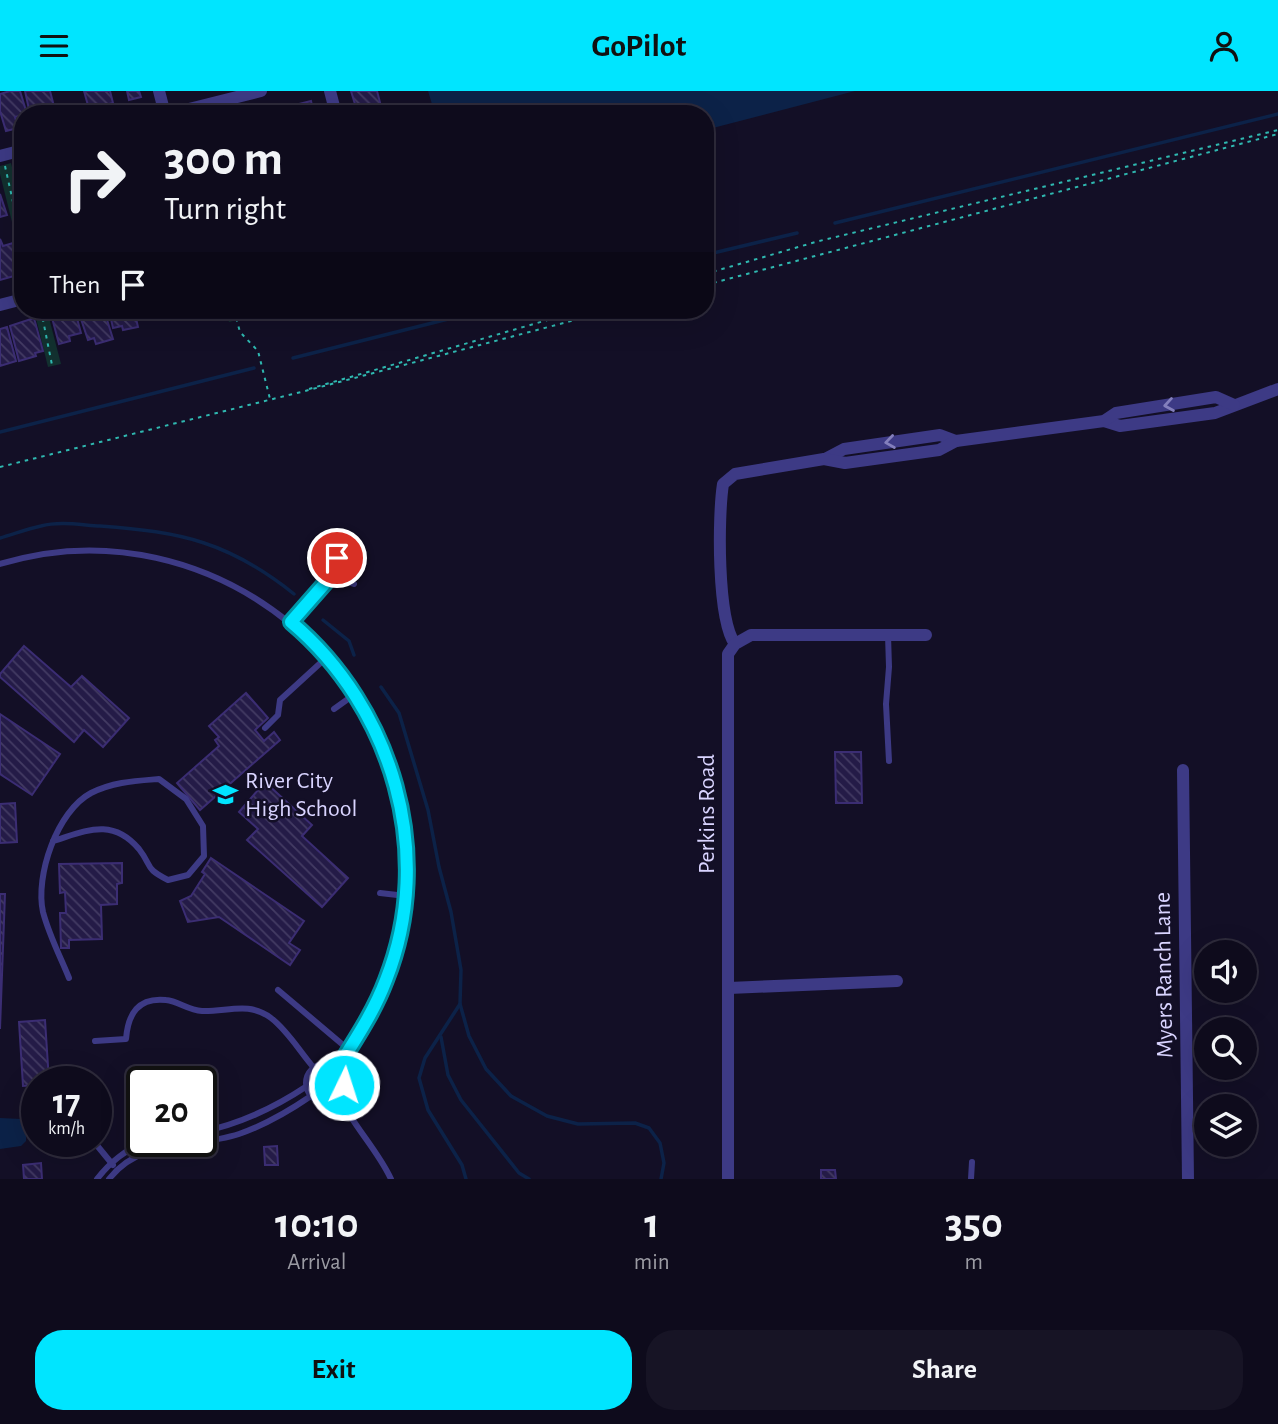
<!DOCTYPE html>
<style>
:root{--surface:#0e0b1c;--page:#171425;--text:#f1f3f6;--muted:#9b9ba3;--line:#2e2b3b;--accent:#00e5ff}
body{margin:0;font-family:"Alegreya Sans",sans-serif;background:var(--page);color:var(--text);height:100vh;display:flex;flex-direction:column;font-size:26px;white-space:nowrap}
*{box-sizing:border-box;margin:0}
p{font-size:23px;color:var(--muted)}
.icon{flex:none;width:38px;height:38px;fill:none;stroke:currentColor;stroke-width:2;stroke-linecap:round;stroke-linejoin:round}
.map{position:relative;height:1088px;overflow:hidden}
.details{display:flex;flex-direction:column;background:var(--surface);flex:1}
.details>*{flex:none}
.banner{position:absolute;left:14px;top:14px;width:700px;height:214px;border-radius:28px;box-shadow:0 7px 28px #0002,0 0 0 2px var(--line);background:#0e0b1c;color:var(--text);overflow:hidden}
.buttons{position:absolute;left:1194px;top:849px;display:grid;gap:14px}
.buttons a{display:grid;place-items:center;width:63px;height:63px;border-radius:50%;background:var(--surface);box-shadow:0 7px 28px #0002,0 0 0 2px var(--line);font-size:35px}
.speed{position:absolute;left:21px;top:975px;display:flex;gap:14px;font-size:35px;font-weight:700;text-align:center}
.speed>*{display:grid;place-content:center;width:91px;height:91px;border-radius:50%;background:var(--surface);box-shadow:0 7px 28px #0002,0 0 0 2px var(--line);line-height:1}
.speed small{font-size:18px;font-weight:400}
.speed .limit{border:4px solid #111;border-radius:10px;background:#fff;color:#111}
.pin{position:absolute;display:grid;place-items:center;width:60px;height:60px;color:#fff;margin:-30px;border:4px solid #fff;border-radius:50%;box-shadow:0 2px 7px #0007}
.me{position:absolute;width:77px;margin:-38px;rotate:4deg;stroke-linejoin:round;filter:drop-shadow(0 0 5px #0008)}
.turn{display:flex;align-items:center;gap:24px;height:147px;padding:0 35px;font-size:32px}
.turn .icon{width:91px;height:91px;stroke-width:2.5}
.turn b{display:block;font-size:49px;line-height:60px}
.then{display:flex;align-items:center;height:66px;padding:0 35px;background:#0003;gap:14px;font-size:26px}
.eta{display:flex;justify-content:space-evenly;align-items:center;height:119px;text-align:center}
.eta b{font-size:42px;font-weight:700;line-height:49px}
.action{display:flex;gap:14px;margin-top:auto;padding:14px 35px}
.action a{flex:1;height:80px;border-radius:28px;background:var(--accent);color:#111;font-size:28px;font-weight:700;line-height:80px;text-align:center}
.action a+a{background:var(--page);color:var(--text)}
header{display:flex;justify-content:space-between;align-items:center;height:91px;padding:0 35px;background:var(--accent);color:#111;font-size:32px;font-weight:700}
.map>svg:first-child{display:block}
</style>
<header><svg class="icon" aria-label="menu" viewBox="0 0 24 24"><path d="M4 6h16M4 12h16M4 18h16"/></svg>GoPilot<svg class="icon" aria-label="person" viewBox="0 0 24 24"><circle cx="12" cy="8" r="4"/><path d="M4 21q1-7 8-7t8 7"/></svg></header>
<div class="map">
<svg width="1278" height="1088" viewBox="0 0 1278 1088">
<defs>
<pattern id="building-back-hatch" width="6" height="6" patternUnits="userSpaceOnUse" patternTransform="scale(1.75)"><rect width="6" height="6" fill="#241b47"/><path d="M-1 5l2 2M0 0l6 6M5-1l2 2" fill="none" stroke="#433b63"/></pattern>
</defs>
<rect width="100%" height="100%" fill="#130f26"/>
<g fill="#12302f">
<path d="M11 72 23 120V175L0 83V75Z"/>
<path d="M34 219H47L61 273 48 276Z"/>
<path d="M226 219H247L249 226 229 231Z"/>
</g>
<g fill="#0c2248">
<path d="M428 0H855L705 39V23H435Z"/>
<path d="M0 1027 21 1028 26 1032V1050L21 1055 0 1058Z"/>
</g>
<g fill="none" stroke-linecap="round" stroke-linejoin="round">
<g stroke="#0c2248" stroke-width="3.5">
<path d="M835 132 1278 23"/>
<path d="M705 164 797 142"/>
<path d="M293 267 484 219"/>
<path d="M0 341 254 277"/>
<path d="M0 447C14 443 27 438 41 435 60 430 81 434 100 435 182 441 229 451 294 503"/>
<path d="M323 529 349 550 354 564"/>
<path d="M381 596 399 622 428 719 439 776 451 821 461 879 460 913 469 945 486 978 511 1005 547 1025 578 1033 635 1032 649 1037 660 1052 664 1072 661 1088"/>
<path d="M460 913 425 967 419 987 428 1019 462 1074 466 1088"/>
<path d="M441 946 448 984 461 1009 519 1082 529 1088"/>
</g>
</g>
<g fill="url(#building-back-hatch)" stroke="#3b2d73" stroke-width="2">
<path d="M10 0H20L27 23 15 26 18 37 6 40 0 20V3Z"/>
<path d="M25 0H50L56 23H30Z"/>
<path d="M84 0H110L113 12 89 18Z"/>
<path d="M127 0H139L141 6 129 9Z"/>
<path d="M351 0H377L383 23H358Z"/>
<path d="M311 10 314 23H301L299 13Z"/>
<path d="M23 81V111L15 83Z"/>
<path d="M0 103 7 124 0 126Z"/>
<path d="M0 148 3 155 13 152 21 183 0 189Z"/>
<path d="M78 219H104L113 248 96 253 94 247 88 249Z"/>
<path d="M109 219H134L138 236 123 239 122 235 113 237Z"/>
<path d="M198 219H224L207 223 206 220 199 222Z"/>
<path d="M75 220 81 242 69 245 70 250 59 253 51 223 58 221 59 224Z"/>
<path d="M34 227 43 260 35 262 36 265 19 270 10 235Z"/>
<path d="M7 236 16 270 0 275V238Z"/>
<path d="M24 555 71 596 82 585 129 627 103 656 84 639 74 651 0 586V583Z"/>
<path d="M246 602 268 627 255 639 264 650 274 641 280 649 200 719 177 692 219 655 215 649 219 646 209 635Z"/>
<path d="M0 623 60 663 32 704 0 683Z"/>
<path d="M835 661H861L862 712H836Z"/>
<path d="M265 691 312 734 302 745 348 787 322 816 247 749 258 738 239 721Z"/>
<path d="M15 712 17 751 0 752V713Z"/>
<path d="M211 767 304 830 289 852 300 859 290 874 219 826 188 831 180 810 191 805 205 783 202 781Z"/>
<path d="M122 772V792L117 793V813L101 814 102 848 69 849V857H61L60 822H66L65 801 60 802 59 773Z"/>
<path d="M0 803H5L0 938Z"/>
<path d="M45 929 49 990H37V994L23 995 19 931Z"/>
<path d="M277 1055 278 1074H265L264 1056Z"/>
<path d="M41 1072 42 1088H24L23 1074Z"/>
<path d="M821 1079H835L836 1088H821Z"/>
</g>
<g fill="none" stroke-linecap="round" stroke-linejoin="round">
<g stroke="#2fb8b0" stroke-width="2" stroke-dasharray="3.5 5" stroke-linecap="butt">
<path d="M5 75 23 156"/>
<path d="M705 183 819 150 1278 39"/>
<path d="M705 194 1278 43"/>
<path d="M41 219 52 274"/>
<path d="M234 219 240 241 258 260 270 308"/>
<path d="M309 298 582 219"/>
<path d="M0 376 305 300 613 219"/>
</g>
<g stroke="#3d3a85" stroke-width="6">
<path d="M0 473C212 408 429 587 405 808 398 873 371 923 337 978"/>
<path d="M329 485 354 493"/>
<path d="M291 531 327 490 337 467"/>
<path d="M888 544 889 576 886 613 889 670"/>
<path d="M334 618 355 603"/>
<path d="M265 637 278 624 280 609 327 566"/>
<path d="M53 750C86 740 112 726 139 758 153 776 144 777 168 789L188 784 204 765 203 735 186 708 159 688C134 690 113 691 91 702 57 720 35 785 43 821 49 844 60 865 69 887"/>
<path d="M380 802 406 805"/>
<path d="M278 899 349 959"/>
<path d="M95 950 126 948C128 923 138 906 166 909 178 910 188 919 202 920 227 921 249 910 271 927 288 940 300 961 314 977"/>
<circle cx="325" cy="992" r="19"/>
<path d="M339 1005C353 1035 377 1058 391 1088"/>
<path d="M201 1041C240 1033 274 1017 307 995"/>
<path d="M95 1052 113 1074"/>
<path d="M97 1088C111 1070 125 1060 145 1050"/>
<path d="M109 1088C142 1046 193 1058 239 1043 265 1034 289 1020 311 1005"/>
<path d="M971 1088 972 1071"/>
</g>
<g stroke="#3d3a85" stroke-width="12">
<path d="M159 0 165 23"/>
<path d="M330 0 336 23"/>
<path d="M169 23 261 0"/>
<path d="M0 65 23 59"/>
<path d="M0 214 23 208"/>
<path d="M1104 330 1120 335 1215 322 1278 298"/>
<path d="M825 368 844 358 940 344 956 350"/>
<path d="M735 553C717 528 718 425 723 393L735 383 824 368 845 372 939 359 956 350 1104 330 1116 322 1216 306 1234 314"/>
<path d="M1183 679 1188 1088"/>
<path d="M729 897 897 890"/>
<path d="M728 1088V563L735 553 751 544H926"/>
</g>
</g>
<defs><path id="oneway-chevron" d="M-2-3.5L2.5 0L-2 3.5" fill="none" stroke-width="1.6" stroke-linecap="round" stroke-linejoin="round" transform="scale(1.75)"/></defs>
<g stroke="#837fbc">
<use href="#oneway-chevron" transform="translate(1169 314) rotate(171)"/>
<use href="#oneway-chevron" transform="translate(890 351) rotate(172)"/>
</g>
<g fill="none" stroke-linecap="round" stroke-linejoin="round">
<defs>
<path id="route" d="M337 467 327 490 291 531C393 617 436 763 386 889 374 921 355 949 337 978L341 982 344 994"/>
</defs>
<use href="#route" stroke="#0095a6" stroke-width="18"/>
<use href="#route" stroke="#00e5ff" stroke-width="12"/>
</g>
<defs>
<symbol id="school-bare" viewBox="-9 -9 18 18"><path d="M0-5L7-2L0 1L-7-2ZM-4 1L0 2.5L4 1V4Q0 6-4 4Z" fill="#00e5ff" stroke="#130f26" stroke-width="2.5" paint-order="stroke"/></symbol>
</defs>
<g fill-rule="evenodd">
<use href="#school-bare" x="208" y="686" width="35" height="35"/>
</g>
<g text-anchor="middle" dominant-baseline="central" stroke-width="5" stroke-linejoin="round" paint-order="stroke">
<g font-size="24" fill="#d9d4ff" stroke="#130f26" text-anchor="start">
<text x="245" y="690">River City<tspan x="245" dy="28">High School</tspan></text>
</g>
<g font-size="24" fill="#d9d4ff" stroke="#130f26">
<text transform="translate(707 723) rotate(-90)">Perkins Road</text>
<text transform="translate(1164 884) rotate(-91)">Myers Ranch Lane</text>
</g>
</g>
</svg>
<div class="buttons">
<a><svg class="icon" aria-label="sound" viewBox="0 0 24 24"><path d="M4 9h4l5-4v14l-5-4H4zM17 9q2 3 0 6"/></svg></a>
<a><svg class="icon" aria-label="search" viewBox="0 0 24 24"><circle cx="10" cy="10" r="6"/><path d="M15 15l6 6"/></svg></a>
<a><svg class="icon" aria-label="layers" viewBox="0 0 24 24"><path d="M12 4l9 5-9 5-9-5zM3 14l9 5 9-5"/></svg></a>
</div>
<div class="speed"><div>17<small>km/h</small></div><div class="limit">20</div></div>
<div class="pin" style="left:337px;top:467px;background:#d93025"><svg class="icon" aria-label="arrive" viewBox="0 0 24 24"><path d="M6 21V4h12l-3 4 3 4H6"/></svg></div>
<svg class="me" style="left:344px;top:994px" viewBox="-20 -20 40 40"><circle r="17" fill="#00e5ff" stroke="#fff" stroke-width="3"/><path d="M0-11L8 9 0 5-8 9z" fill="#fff"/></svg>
<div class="banner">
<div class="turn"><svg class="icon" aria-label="right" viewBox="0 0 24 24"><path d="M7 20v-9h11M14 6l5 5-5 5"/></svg><div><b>300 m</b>Turn right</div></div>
<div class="then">Then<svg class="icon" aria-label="arrive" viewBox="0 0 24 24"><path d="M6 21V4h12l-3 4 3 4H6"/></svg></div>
</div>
</div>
<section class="details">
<div class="eta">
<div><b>10:10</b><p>Arrival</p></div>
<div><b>1</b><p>min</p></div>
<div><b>350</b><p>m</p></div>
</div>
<div class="action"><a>Exit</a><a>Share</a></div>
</section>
